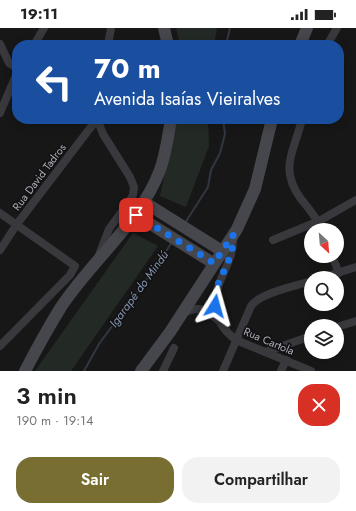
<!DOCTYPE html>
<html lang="pt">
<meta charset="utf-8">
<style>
:root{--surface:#fff;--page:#f2f2f2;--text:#222;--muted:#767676;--accent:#786e32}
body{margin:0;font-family:Jost,sans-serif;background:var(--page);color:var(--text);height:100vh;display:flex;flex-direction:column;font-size:15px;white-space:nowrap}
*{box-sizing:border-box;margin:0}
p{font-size:13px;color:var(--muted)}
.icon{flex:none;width:22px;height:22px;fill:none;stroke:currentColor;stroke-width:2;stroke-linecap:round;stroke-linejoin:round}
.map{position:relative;height:343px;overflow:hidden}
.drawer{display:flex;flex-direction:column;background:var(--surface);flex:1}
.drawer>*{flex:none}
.hud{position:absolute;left:12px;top:12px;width:332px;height:84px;border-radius:16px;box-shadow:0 2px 10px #0003;background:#1a4fa0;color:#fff;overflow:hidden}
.needle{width:26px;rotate:154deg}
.tools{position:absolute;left:304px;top:195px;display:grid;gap:8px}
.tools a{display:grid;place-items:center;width:40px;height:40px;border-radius:50%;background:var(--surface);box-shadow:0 2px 10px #0003;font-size:20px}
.pin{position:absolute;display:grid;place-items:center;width:34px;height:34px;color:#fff;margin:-17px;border-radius:8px;box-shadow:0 2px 6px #0006}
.me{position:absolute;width:44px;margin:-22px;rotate:8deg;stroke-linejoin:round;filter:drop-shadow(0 0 3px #0008)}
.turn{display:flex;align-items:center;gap:14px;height:84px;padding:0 16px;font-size:18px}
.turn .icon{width:52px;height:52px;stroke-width:2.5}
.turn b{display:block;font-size:28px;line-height:34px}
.round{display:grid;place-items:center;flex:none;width:42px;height:42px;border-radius:16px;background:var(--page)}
.summary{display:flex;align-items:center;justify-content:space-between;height:68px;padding:0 16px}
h1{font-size:24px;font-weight:600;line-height:30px}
.button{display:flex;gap:8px;margin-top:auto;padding:8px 16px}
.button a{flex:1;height:46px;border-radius:16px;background:var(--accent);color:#fff;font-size:16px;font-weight:600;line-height:46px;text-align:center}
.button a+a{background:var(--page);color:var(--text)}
.status{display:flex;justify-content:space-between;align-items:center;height:28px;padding:0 20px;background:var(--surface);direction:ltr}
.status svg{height:11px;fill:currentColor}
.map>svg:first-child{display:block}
</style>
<div class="status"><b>19:11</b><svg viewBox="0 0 49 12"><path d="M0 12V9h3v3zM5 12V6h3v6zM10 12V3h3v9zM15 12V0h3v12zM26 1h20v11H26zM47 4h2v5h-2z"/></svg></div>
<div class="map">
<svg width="356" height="343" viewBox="0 0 356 343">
<rect width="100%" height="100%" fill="#171718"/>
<g fill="#232a25">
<path d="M176 0H217L214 17H180Z"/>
<path d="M176 91H208L209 118 186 179 160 168Z"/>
<path d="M133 205 158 218 71 343H35Z"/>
</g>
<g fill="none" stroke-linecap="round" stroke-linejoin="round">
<g stroke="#313740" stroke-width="2">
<path d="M226 17 230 0"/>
<path d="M185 195 208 159 211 142 220 125 225 106 223 91"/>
<path d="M84 343 99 316 155 240 172 214"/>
</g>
<g stroke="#38383d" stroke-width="8">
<path d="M0 16 9 35 17 40"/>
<path d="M34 17 44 0"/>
<path d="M108 17 111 0"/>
<path d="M327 17 337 0"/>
<path d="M0 85 17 45"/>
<path d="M97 91 103 106 130 149 134 159 133 167 128 175 109 201 99 227"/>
<path d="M302 91C295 122 278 140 301 171 309 181 317 190 322 202"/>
<path d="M0 185 75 238 70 247 0 318"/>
<path d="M233 207C236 237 209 255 217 285 219 297 227 305 236 312L311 343"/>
<path d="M273 212 319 193 356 172"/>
<path d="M0 222 17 196 97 91"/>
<path d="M332 228 339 245"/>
<path d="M321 250 356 239"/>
<path d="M182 286C199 277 205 281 218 292"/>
<path d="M337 299 356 293"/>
<path d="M265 324 311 308"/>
<path d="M163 343 174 320"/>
<path d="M223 343 251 278C260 265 296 258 311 253"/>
<path d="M281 343 286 332"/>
</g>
<g stroke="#46474d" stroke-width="12">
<path d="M164 0 168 17"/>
<path d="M300 17 307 0"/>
<path d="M144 174 222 223"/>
<path d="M136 187 213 235"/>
<path d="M25 343C36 322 48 300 61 279 92 232 140 195 160 142 166 125 168 108 171 91"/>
<path d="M141 343 170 304 237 201 255 161 272 91"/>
</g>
</g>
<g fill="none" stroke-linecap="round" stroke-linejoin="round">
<path stroke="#1a73e8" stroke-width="7" stroke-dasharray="0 12.6" d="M136 187 214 235 233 207C235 235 212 253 215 278"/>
</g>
<g text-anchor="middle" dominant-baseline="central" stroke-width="3.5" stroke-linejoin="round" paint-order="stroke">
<g font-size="11" fill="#aaabb7" stroke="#121213">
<text transform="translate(39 149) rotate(-53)">Rua David Tadros</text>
<text transform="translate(269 313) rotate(23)">Rua Cartola</text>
</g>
<g font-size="12" font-style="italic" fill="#8493af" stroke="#121213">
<text transform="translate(139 261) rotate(-54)">Igarapé do Mindú</text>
</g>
</g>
</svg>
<div class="tools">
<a><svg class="needle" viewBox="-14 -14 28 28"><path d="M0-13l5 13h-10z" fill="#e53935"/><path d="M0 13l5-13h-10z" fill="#767676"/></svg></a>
<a><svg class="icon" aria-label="search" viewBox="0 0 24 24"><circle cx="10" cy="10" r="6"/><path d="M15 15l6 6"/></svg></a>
<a><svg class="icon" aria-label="layers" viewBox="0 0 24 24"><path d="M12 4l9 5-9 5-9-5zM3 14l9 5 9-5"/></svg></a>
</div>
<div class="pin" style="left:136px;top:187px;background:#d93025"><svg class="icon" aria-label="arrive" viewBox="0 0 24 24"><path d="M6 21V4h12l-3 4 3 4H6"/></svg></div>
<svg class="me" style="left:215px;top:278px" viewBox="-20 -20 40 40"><path d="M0-17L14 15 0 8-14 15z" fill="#1a73e8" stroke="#fff" stroke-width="4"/></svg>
<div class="hud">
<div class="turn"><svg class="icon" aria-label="left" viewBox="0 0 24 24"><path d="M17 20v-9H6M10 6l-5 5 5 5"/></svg><div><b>70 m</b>Avenida Isaías Vieiralves</div></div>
</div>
</div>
<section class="drawer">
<div class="summary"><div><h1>3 min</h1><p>190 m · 19:14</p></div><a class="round" style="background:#d93025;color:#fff"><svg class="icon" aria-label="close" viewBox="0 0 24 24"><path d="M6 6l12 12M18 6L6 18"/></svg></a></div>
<div class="button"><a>Sair</a><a>Compartilhar</a></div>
</section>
